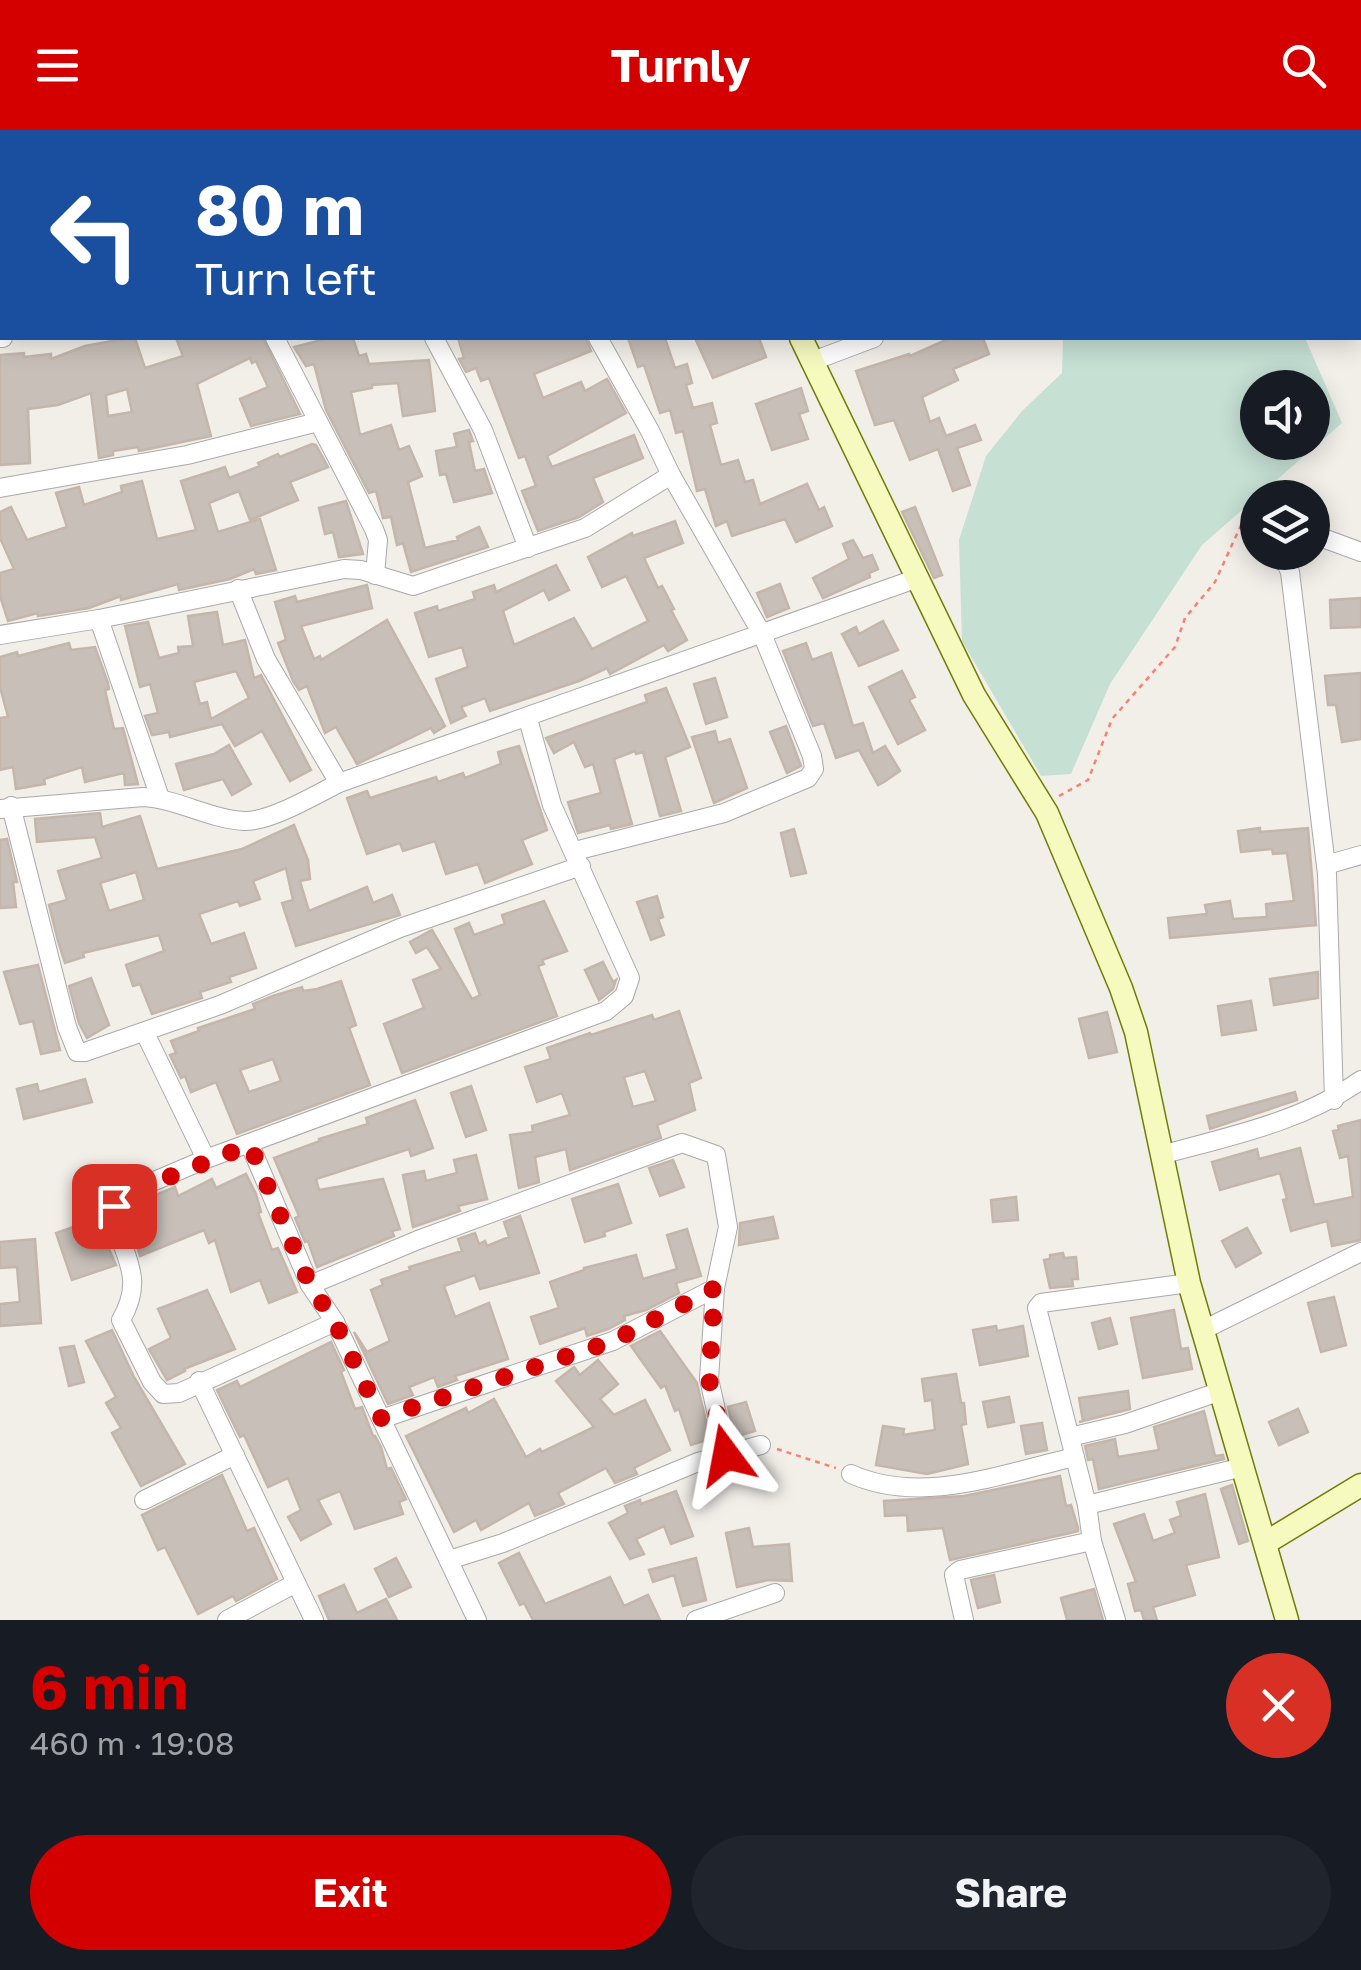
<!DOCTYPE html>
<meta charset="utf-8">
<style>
:root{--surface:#171b24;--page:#20242c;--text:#f1f3f6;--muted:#9ea1a6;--accent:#d40000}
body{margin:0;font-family:"Golos Text",sans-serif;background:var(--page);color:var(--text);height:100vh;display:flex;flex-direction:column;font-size:38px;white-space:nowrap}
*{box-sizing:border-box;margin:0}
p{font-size:32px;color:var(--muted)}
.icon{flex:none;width:55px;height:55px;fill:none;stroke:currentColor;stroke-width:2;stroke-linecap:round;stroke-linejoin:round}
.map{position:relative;height:1490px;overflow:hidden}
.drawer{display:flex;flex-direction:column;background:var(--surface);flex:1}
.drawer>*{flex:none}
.guide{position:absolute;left:0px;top:0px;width:1362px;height:210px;box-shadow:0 5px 25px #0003;background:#1a4fa0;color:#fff;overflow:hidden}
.buttons{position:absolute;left:1240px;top:240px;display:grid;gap:20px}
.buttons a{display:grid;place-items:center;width:90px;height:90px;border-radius:50%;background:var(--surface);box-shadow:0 5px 25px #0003;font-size:50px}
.pin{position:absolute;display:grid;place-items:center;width:85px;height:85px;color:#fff;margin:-42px;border-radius:20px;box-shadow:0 5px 15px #0006}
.me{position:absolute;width:110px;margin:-55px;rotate:347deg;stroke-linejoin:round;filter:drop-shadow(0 0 8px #0008)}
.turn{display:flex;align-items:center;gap:35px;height:210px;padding:0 30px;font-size:45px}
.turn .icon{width:130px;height:130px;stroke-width:2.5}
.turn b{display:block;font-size:70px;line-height:85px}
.round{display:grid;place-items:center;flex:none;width:105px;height:105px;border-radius:52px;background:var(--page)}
.overview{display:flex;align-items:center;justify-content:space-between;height:170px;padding:0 30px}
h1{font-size:60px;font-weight:700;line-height:75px;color:var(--accent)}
.action{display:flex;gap:20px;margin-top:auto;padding:20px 30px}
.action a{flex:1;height:115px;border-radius:60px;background:var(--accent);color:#fff;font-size:40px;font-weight:700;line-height:115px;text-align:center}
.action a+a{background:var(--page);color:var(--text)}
header{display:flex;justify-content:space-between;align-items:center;height:130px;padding:0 30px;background:var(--accent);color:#fff;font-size:45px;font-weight:700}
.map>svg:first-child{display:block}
</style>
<header><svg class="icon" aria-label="menu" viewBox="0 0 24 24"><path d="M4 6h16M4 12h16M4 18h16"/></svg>Turnly<svg class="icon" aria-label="search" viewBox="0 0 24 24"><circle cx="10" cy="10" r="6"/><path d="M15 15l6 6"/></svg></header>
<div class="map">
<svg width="1361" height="1490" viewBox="0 0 1361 1490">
<rect width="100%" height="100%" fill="#f2efe9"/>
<path fill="#c6e0d4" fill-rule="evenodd" d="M1063 208H1305L1342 293 1202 415 1110 554 1071 644 1041 646 962 511 959 410 986 326 1022 281 1062 243ZM1258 258H1312V312H1258Z"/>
<g fill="#c7bfb8" stroke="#c4b6ab" stroke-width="2.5" fill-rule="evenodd">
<path d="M128 208H135L145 238 183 226 176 208H263L300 284 251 296 240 269 268 257 256 231 252 233 250 228 197 254 211 306 139 321 138 317 113 321V325L99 328 91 263 58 275 28 279 30 333 0 335V225L24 223V227L51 224V229L85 216ZM127 259 132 282 108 286 106 265Z"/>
<path d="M329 208H353L359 226 366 224 369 234 429 230 435 281 403 286 398 253 372 255V258L351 262 360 305 391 295 399 320 409 316 422 346 408 352 425 418 458 410 457 407 479 397 488 417 411 442 403 413 397 415 391 387 383 388 376 361 369 363 326 280 314 234 306 236 294 217Z"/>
<path d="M458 208H586L591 221 534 244 543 268 581 252 585 261 607 249 626 283 547 326 552 337 634 305 643 328 593 348 603 372 579 387 538 401 522 361 536 356 525 326 519 328 489 248 481 251 476 238 466 242 459 229 464 228Z"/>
<path d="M628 208H665L675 238 687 234 692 253 686 255 693 278 712 273 717 293 710 295 721 335 738 330 745 352 753 350 760 374 807 354 819 380 824 377 832 396 796 412 785 389 732 406 727 391 716 396 705 359 697 361 683 301 676 303 670 280 660 283 644 235 638 237Z"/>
<path d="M695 208H759L766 227 713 248Z"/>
<path d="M950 208H983L989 224 953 239 958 250 922 267 930 292 939 288 946 306 975 295 981 310 957 318 970 355 953 361 938 319 910 330 894 290 875 295 856 241 909 224 910 226Z"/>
<path d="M801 258 808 281 799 284 808 309 772 320 756 274Z"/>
<path d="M469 300 473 311 469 312 475 341 484 339 492 363 454 372 446 344 440 345 436 321 457 317 454 304Z"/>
<path d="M312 314 316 315 328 337 290 352 298 370 250 390 239 361 209 373 218 402 260 389 276 440 256 444 254 439 230 449 179 460 178 454 121 470V466L89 478 38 486V483L8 491 0 466V443L14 439 0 408V382L11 377 27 410 67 397 56 363 79 357 84 375 122 362 121 356 142 351 157 409 196 400 181 351 225 337 229 348 260 336 258 333 278 324 280 327Z"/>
<path d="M346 371 363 424 339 427 333 402 325 404 319 378Z"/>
<path d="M915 377 942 445 934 448 902 382Z"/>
<path d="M675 391 683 413 644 428 658 458 662 456 674 479 671 480 687 510 668 521 664 515 610 544 607 538 579 551 490 581 485 568 461 577 466 586 451 593 436 549 468 537 462 517 429 527 415 483 437 476 438 481 475 469 473 462 494 455 496 462 556 435 569 460 549 470 544 460 503 481 514 515 574 488 592 519 648 491 626 446 602 457 588 427 632 403 633 406Z"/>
<path d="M853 410 863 428 872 425 878 439 869 443 870 447 823 468 813 448 849 429 843 414Z"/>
<path d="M780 454 789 478 767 487 757 463Z"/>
<path d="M367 455 372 478 301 496 314 529 320 526 321 530 387 490 445 596 434 603 431 598 357 634 336 597 325 603 307 556 299 560 293 551 278 513 286 510 275 472 295 466 297 472Z"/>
<path d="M1361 468V497L1331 498 1330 470Z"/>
<path d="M217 482 223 515 245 510 254 548 261 545 311 640 290 651 262 601 235 616 222 594 170 607 169 602 152 605 145 586 158 583 150 554 140 557 125 496 148 492 159 528 179 523 178 517 193 516 188 486ZM236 541 249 568 211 589 207 572 200 574 194 552Z"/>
<path d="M883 491 898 520 859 536 842 504 856 497 859 504Z"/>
<path d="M69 513 71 520 95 517 108 553 109 559 105 560 114 599 123 598 138 654 125 655 124 643 85 652 82 637 44 649 45 654 16 659 13 637 0 640V588L8 587 0 557V527L17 522 18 526Z"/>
<path d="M806 513 812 530 831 523 853 596 863 593 873 623 885 616 900 641 884 652 878 655 859 620 836 628 824 593 813 596 783 521Z"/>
<path d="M902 541 915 567 909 570 925 600 898 614 869 557Z"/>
<path d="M1361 543V609L1342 612 1336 575H1328L1325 546Z"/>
<path d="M715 548 727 587 706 594 694 554Z"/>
<path d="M666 558 690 617 665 627 681 681 660 686 643 622 636 624 635 621 614 629 632 694 611 699 610 695 578 703 568 672 601 663 593 634 585 637 574 612 554 623 546 608 647 572 645 565Z"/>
<path d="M786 596 801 636 787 643 770 602Z"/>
<path d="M715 601 718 613 730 609 747 658 714 673 692 607Z"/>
<path d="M229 615 251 654 232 665 223 649 184 660 176 634 214 624Z"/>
<path d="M519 616 547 700 522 710 532 734 485 753 478 734 446 744 435 711 403 721 400 713 367 724 347 668 367 661 370 668 436 647 438 652 463 643 465 648 501 634 498 622Z"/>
<path d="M100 683 102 697 140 686 157 739 242 719 294 695 308 730 310 749 300 751 309 781 367 757 373 773 392 765 400 785 296 816 282 773 293 770 286 738 253 751 260 769 240 776 238 771 199 784 211 814 244 803 256 838 229 847 231 852 200 862 202 868 152 884 140 854 133 856 126 835 164 821 159 805 83 823 84 827 65 833 58 811 49 775 67 770 58 741 102 728 95 707 37 712 35 689ZM136 742 144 770 109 781 100 753Z"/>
<path d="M1260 698V702L1308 698 1316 795 1170 808 1168 788 1207 784 1205 775 1230 771 1233 789 1267 787 1266 774 1294 771 1287 723 1273 724 1272 719 1241 722 1238 701Z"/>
<path d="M794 699 806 743 791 746 781 703Z"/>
<path d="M7 709 17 752H13L16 777 0 778V710Z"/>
<path d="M657 766 663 787 658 789 664 805 651 810 637 772Z"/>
<path d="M544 771 567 821 542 830 544 834 538 836 557 886 402 943 384 894 424 878 413 850 441 839 427 817 416 823 410 812 432 800 472 869 480 865 455 799 469 793 474 805 505 794 502 785Z"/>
<path d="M603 832 613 852 616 850 613 859 599 870 585 840Z"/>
<path d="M38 835 60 920 41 924 33 891 20 894 4 842Z"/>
<path d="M1318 842V868L1274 875 1270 849Z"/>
<path d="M91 848 109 895 87 908 79 893 69 856Z"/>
<path d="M341 851 356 895 349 898 370 955 237 1004 216 952 191 962 185 946 181 948 170 925 176 923 171 911 199 901 198 898 255 879 253 874 273 866 302 857 303 861 317 859ZM273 929 281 951 249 962 240 940Z"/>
<path d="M1251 871 1256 900 1222 905 1218 876Z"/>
<path d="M679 881 701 948 689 953 695 980 657 995 661 1008 576 1038 570 1040 566 1019 535 1027 539 1052 519 1058 510 1005 533 1002 532 996 570 985 562 963 537 972 525 937 551 929 547 918 590 903 591 905 652 885 654 890ZM645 941 656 971 633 977 624 947Z"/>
<path d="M1107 882 1117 922 1089 928 1079 889Z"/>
<path d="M85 949 92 972 24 989 17 959 37 954 39 962Z"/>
<path d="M471 956 486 1000 466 1007 451 963Z"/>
<path d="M1295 962 1297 970 1210 999 1207 986Z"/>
<path d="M415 970 433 1018 411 1026 409 1019 316 1049 319 1060 383 1049 400 1099 392 1101 394 1106 317 1137 308 1111 305 1112 295 1088 299 1086 274 1028 320 1011 319 1009 368 994 366 988Z"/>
<path d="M1361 990V1110L1332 1116 1327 1091 1291 1101 1283 1070 1287 1069 1280 1043 1220 1060 1212 1032 1257 1019 1259 1029 1300 1018 1314 1075 1353 1067 1348 1026 1340 1028 1333 1001 1339 1000 1338 996Z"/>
<path d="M476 1025 487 1069 458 1076 460 1081 413 1097 403 1045 424 1041 426 1051 457 1043 454 1030Z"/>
<path d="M673 1030 684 1057 660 1066 649 1038Z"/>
<path d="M246 1044 256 1064 261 1082 258 1083 272 1120 278 1118 297 1162 269 1173 260 1150 231 1162 215 1110 209 1113 204 1100 140 1126 127 1081 136 1073 175 1057 178 1066 212 1049 216 1058Z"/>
<path d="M618 1054 631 1093 604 1102 605 1106 585 1112 572 1069Z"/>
<path d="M1016 1067 1018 1090 993 1092 991 1070Z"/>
<path d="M520 1086 539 1143 480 1159 475 1145 444 1156 455 1187 489 1173 508 1229 455 1246 457 1250 438 1257 434 1247 409 1257 413 1265 388 1274 354 1202 367 1222 390 1211 371 1160 383 1155 381 1150 410 1140 409 1137 462 1121 458 1109 475 1103 479 1114 485 1111 487 1116 509 1107 504 1092Z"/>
<path d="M773 1087 778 1108 739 1115 740 1093Z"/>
<path d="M96 1089 116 1135 72 1150 56 1103Z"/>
<path d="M1247 1098 1261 1123 1236 1137 1222 1111Z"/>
<path d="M687 1099 701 1146 676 1153 679 1163 646 1180 624 1186 625 1190 608 1199 587 1206 585 1198 540 1214 531 1187 559 1178 550 1152 584 1140V1138L636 1125 643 1149 677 1139 667 1105Z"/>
<path d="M35 1109 41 1193 0 1196V1174L20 1172 17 1137 0 1138V1112Z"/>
<path d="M1063 1123 1064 1128 1076 1127 1078 1149H1072L1073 1156 1050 1158 1044 1130 1050 1129V1125Z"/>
<path d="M207 1160 235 1219 184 1239 185 1241 167 1250 149 1219 171 1208 158 1179Z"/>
<path d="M1334 1167 1346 1215 1321 1222 1308 1173Z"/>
<path d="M1174 1180 1181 1219 1188 1218 1192 1239 1143 1248 1131 1188Z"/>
<path d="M1110 1188 1117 1214 1099 1219 1092 1193Z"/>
<path d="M996 1196 997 1201 1023 1196 1028 1226 980 1235 973 1200Z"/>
<path d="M112 1200 134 1247 185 1334 141 1356 112 1303 121 1298 106 1273 116 1267 86 1211Z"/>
<path d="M660 1201 697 1253 710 1309 691 1315 679 1279 675 1281 665 1255 661 1258 631 1216Z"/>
<path d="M331 1212 344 1240 341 1242 355 1279 362 1277 373 1306H375L381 1317 387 1339 391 1338 406 1369 399 1372 403 1384 355 1399 340 1361 318 1370 331 1394 301 1410 288 1387 301 1380 288 1348 268 1357 244 1305 240 1307 217 1260 237 1251 240 1257Z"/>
<path d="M74 1216 84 1252 69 1256 60 1218Z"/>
<path d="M598 1230 618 1254 600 1269 614 1285 645 1270 670 1320 634 1338 637 1344 615 1353 606 1338 558 1363 564 1374 535 1386 529 1373 481 1400 476 1390 454 1402 406 1306 466 1278 468 1283 494 1269 526 1327 540 1319 542 1322 594 1297 556 1251 574 1237 580 1245Z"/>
<path d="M956 1244 961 1273H964L966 1294 961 1295 968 1334 927 1344 876 1335 883 1296 904 1299 903 1305 935 1300 932 1270 925 1271 922 1249Z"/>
<path d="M1128 1261 1130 1279 1079 1292 1083 1291 1079 1268Z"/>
<path d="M1009 1267 1014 1292 988 1297 983 1272Z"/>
<path d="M746 1272 755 1301 735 1307 728 1277Z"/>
<path d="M1298 1279 1308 1302 1279 1315 1269 1292Z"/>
<path d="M1204 1281 1215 1326 1223 1325 1224 1329 1099 1359 1093 1329 1088 1330 1085 1316 1115 1309 1118 1327 1159 1320 1154 1297Z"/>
<path d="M1042 1293 1047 1320 1026 1324 1021 1296Z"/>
<path d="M222 1345 247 1401 254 1398 277 1449 236 1471 233 1466 198 1484 165 1417 158 1420 142 1385Z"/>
<path d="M1060 1346 1066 1376 1071 1375 1078 1398V1401L1070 1403 950 1430 943 1398 908 1401 907 1385 885 1386 884 1371 964 1366Z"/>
<path d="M1232 1355 1248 1411 1239 1414 1221 1359Z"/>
<path d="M676 1361 693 1406 671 1414 664 1396 636 1409 644 1424 630 1429 609 1393 628 1383 625 1376 640 1370 641 1374Z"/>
<path d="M1205 1364 1219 1427 1186 1435 1195 1465 1153 1477 1157 1490H1144L1141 1480 1135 1481 1128 1454 1136 1452 1114 1394 1144 1384 1153 1411 1175 1403 1170 1390 1181 1386 1177 1372Z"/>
<path d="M749 1398 753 1417 789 1414 792 1451 768 1450 737 1457 726 1403Z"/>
<path d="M519 1423 545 1474 610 1447 624 1476 648 1465 660 1490H533L524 1473 520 1475 499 1433Z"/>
<path d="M396 1428 411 1457 389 1467 375 1439Z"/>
<path d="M696 1428 706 1470 683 1476 674 1445 653 1452 649 1440Z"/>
<path d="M994 1445 1000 1472 978 1478 971 1450Z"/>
<path d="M344 1455 357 1483 386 1469 397 1490H329L319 1466Z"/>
<path d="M1094 1459 1103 1490H1067L1061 1468Z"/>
</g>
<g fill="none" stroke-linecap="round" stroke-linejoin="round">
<defs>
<g id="street">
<path d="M94 0 95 2"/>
<path d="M183 0 184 2"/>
<path d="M486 0 487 2"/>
<path d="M908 0V2"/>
<path d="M1350 0 1351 2"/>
<path d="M356 2 365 0"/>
<path d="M1360 32 1361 35"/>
<path d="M0 55H2"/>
<path d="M0 208H3"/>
<path d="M275 208 374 399 378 410 375 445"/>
<path d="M434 208 483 300 528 418"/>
<path d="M813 231 874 208"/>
<path d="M0 358 187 325 318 292"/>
<path d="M1257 387H1258"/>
<path d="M1312 404 1361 422"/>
<path d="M1281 422 1290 442 1327 744 1334 970"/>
<path d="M238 459 266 529 339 653"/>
<path d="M99 489 160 668"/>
<path d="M0 505 99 489 344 439 361 440 413 456 585 398 671 345"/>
<path d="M11 676 67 897 77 922H85L220 875 400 798 581 736"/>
<path d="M0 679 143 667C178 669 209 689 244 691 270 692 315 665 339 653L918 448"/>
<path d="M575 721 724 683 808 648 814 639 812 626 762 504 671 345 650 301 598 208"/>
<path d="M1326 735 1361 725"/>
<path d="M145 903 206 1029"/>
<path d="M250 1015 310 1155 335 1192 477 1490"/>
<path d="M1161 1025C1230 1006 1302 992 1361 950"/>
<path d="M310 1155 418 1110 682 1013 716 1025 728 1097 715 1158 709 1249 726 1325"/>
<path d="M335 1192 179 1263 163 1264 152 1252 121 1190C149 1141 116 1123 114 1076L131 1061 206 1029 606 881 624 866 630 848 552 675 528 589"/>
<path d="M1203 1200 1361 1122"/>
<path d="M199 1251 314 1490"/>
<path d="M381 1289 613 1211 715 1158"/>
<path d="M1070 1307 1125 1294 1221 1261"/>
<path d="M851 1344C922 1376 1003 1343 1075 1327"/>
<path d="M144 1370 235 1325"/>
<path d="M1087 1375 1243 1337"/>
<path d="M449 1430 503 1413 698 1332 761 1315"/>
<path d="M227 1490 296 1453"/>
<path d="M696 1490 775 1463"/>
<path d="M964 1490 954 1445 960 1440 1092 1411"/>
<path d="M1116 1490 1092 1411 1087 1375 1037 1178 1041 1173 1189 1153"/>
</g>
<g id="secondary">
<path d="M699 0 700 2"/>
<path d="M801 208 974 565 1047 683 1121 858 1136 902 1189 1153 1287 1490"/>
<path d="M1267 1412 1361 1355"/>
</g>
</defs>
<use href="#street" stroke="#a9a9a9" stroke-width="20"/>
<use href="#secondary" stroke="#707d05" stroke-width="25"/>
<g stroke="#fa8072" stroke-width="2.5" stroke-dasharray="5 5" stroke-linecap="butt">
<path d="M1059 666 1088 650 1112 589 1175 517 1185 488 1215 452 1242 393"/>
<path d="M777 1319 836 1338"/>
</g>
<use href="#street" stroke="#fff" stroke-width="18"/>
<use href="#secondary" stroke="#f7fabf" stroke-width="22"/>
</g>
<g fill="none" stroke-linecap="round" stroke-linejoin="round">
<path stroke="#d40000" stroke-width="18" stroke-dasharray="0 32.4" d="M114 1076 131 1062 250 1015 310 1155 335 1192 381 1288 613 1211 715 1158 709 1249 726 1325"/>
</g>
</svg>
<div class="buttons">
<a><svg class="icon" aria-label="sound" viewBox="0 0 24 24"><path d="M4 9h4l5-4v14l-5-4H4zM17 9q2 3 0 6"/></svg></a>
<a><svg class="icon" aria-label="layers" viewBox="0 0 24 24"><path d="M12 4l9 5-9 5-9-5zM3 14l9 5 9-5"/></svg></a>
</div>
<div class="pin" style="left:114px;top:1076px;background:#d93025"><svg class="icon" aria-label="arrive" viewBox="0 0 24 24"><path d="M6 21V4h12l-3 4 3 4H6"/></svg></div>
<svg class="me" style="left:726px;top:1325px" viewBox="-20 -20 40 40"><path d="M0-17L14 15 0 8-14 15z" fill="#d40000" stroke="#fff" stroke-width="4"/></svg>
<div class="guide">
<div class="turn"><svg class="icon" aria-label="left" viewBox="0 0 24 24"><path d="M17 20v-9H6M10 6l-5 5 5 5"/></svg><div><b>80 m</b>Turn left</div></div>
</div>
</div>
<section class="drawer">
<div class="overview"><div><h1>6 min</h1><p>460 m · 19:08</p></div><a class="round" style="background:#d93025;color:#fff"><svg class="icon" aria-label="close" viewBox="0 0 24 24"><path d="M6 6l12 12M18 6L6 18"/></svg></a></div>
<div class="action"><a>Exit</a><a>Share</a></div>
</section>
